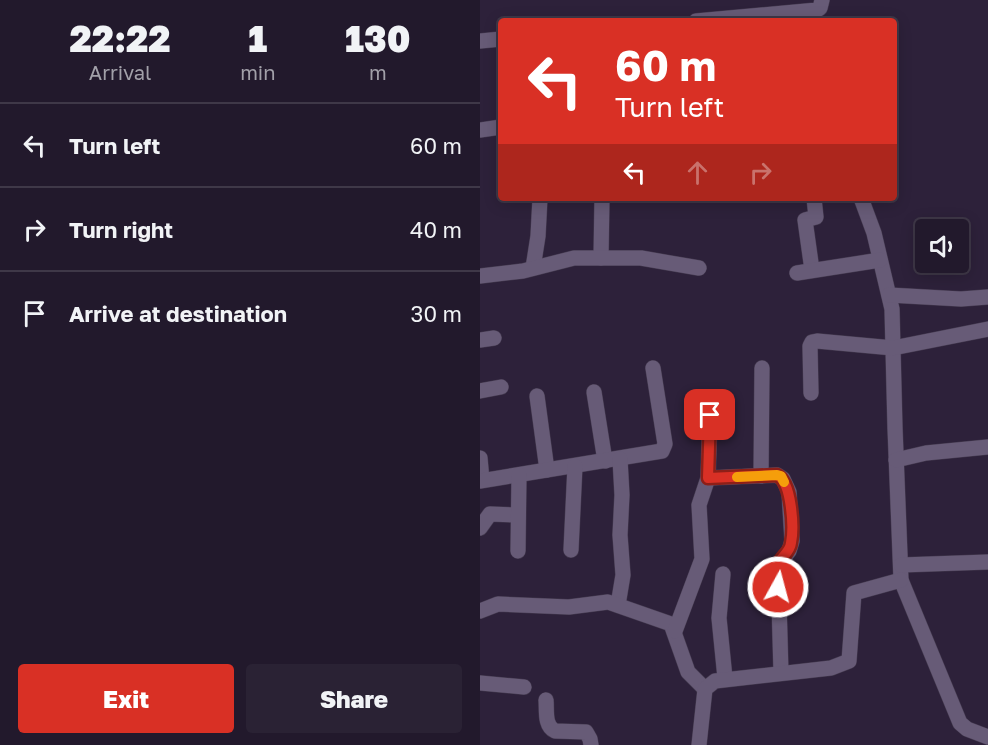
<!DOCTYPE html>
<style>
:root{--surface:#22192c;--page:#2a2234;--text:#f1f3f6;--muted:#a2a0a9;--line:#3f3848;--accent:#d93025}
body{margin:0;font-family:"Golos Text",sans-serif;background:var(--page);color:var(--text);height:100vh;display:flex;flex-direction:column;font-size:22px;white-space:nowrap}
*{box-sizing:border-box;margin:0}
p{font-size:20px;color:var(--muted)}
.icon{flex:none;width:33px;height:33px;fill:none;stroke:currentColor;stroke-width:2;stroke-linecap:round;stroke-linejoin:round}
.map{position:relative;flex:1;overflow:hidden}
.panel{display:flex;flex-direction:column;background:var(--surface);width:480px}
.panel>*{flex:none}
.hud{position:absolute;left:18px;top:18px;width:399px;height:183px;border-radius:6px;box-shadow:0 3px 15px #0003,0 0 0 2px var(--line);background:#d93025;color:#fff;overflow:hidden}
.buttons{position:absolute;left:435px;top:219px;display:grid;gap:12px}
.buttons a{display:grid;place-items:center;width:54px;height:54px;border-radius:6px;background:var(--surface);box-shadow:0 3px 15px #0003,0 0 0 2px var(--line);font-size:30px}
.pin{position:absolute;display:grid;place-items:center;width:51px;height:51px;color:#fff;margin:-26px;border-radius:12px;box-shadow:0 3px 9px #0006}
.me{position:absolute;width:66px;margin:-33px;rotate:7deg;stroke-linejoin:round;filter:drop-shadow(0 0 4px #0008)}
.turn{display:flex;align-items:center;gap:21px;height:126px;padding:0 18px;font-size:27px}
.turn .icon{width:78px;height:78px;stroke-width:2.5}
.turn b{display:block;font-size:42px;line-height:51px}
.lanes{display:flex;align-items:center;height:57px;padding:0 18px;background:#0003;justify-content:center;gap:30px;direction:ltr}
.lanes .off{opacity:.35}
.eta{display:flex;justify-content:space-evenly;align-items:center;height:102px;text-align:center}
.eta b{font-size:36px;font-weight:800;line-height:42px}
.primary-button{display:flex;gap:12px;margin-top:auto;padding:12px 18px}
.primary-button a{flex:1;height:69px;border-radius:6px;background:var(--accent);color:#fff;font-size:24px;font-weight:800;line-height:69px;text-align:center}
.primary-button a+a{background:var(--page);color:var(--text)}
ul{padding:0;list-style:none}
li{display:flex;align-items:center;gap:18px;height:84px;padding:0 18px;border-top:2px solid var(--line)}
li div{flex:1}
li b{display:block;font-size:22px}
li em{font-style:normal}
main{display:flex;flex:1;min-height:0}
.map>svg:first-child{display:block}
</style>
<main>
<section class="panel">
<div class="eta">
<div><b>22:22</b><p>Arrival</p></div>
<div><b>1</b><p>min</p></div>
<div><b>130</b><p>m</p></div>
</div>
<ul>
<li><svg class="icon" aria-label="left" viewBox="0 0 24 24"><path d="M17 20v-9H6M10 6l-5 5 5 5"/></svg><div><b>Turn left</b></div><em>60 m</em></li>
<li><svg class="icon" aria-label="right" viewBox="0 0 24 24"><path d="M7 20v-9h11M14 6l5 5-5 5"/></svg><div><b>Turn right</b></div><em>40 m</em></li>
<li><svg class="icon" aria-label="arrive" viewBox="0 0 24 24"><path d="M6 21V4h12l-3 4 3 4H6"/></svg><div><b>Arrive at destination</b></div><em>30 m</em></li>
</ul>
<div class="primary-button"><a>Exit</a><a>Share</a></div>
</section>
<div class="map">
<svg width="508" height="745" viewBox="0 0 508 745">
<rect width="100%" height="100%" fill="#2d213a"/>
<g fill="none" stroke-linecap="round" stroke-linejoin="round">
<defs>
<g id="street">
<path d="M216 21 337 10 340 8 342 0"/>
<path d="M0 41 21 39"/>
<path d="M0 130 21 127"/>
<path d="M381 198 394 233 412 309 415 428 421 580 480 723 487 729 508 737"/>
<path d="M121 258 122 198"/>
<path d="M53 268 58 236 60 198"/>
<path d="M332 270 325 220 336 217 334 198"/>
<path d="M317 273 400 260"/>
<path d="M0 276 43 271 94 258H161L219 268"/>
<path d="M409 295 481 299 508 297"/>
<path d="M0 340 14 338"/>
<path d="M0 391 21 387"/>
<path d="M114 392 125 461"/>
<path d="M331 393 330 346 332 342 337 341 413 348 508 329"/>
<path d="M57 396 67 470"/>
<path d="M0 458 2 480"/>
<path d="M416 460 446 453 508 447"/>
<path d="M281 476 282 368"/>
<path d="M228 478 297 475 303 479 309 492 312 541 309 551 298 566 301 673"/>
<path d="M0 481 182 451 185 444 173 368"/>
<path d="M0 528 10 514 38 515"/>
<path d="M91 550 95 466"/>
<path d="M38 551 39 475"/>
<path d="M421 565 508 562"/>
<path d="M243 574 239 618 245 678"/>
<path d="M138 605 143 575 140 535 142 495 140 459"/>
<path d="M0 611 18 604 89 607 128 602 191 624 208 672 225 689"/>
<path d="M195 631 222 559 219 505 228 478 230 415"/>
<path d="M0 683 44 687"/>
<path d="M66 700C67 710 64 726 75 731L106 732 110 739 111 745"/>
<path d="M219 745 225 689 235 681 351 668 369 661 374 593 421 580"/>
</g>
</defs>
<use href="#street" stroke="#453b50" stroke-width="16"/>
<use href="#street" stroke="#675b77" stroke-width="15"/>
</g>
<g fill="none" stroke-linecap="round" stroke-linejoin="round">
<defs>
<path id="route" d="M230 415 228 478 297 475C312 482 314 528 311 543 310 552 302 556 299 563 296 570 298 580 298 587"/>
</defs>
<use href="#route" stroke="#8d1f18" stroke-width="15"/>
<use href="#route" stroke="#d93025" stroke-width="10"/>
<path stroke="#f59e0b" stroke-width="10" d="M257 477 297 475 301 476 304 482"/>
</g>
</svg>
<div class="buttons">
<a><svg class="icon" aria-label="sound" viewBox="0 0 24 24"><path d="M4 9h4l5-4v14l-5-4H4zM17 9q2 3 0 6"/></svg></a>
</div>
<div class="pin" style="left:230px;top:415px;background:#d93025"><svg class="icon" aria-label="arrive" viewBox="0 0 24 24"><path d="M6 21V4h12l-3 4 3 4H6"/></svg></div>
<svg class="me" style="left:298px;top:587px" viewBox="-20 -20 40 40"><circle r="17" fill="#d93025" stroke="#fff" stroke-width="3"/><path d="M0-11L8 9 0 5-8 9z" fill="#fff"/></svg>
<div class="hud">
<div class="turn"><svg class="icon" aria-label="left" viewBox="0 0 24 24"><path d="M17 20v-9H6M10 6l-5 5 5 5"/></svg><div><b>60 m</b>Turn left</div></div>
<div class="lanes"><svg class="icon" aria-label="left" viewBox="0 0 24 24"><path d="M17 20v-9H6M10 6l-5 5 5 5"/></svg><svg class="icon off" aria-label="ahead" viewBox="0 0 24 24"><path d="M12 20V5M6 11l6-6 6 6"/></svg><svg class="icon off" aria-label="right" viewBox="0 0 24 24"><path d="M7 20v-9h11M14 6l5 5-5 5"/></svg></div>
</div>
</div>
</main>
